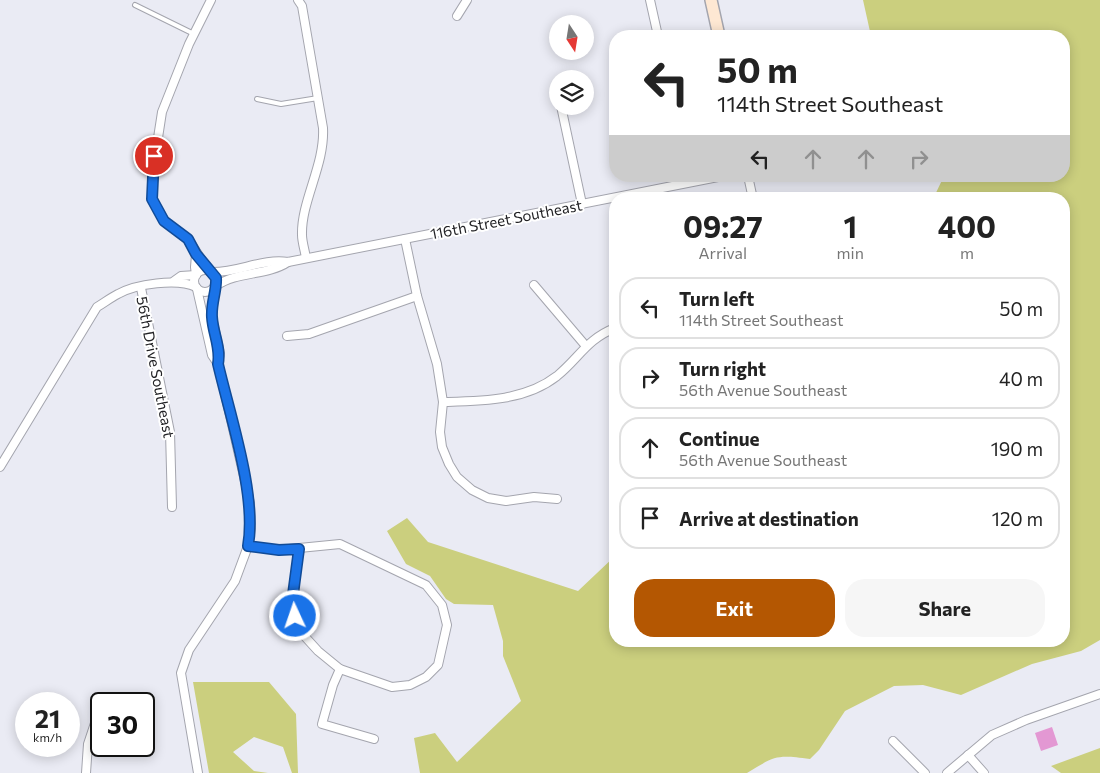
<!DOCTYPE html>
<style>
:root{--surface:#fff;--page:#f6f6f6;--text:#222;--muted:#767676;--line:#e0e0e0;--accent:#b45702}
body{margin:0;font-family:Commissioner,sans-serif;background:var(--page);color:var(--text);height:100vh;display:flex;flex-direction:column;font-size:19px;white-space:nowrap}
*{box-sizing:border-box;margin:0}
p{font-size:16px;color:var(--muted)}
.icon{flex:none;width:28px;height:28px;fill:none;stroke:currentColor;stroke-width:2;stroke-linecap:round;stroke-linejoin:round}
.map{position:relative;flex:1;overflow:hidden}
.side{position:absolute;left:609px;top:192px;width:461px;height:455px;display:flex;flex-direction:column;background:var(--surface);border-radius:20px;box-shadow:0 2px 12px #0003}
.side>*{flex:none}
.guide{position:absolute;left:609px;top:30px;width:461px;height:152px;border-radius:20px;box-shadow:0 2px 12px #0003;background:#fff;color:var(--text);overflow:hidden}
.needle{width:32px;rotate:168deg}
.fabs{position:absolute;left:549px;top:15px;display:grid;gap:10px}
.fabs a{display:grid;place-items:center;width:45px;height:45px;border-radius:50%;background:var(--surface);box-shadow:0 2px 12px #0003;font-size:25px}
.speed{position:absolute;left:15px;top:692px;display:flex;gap:10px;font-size:25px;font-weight:700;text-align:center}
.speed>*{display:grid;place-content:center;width:65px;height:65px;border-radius:50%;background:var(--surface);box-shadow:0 2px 12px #0003;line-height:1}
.speed small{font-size:12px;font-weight:400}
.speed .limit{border:2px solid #111;border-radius:8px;background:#fff;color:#111}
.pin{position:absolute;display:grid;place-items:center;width:42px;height:42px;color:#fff;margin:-21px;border:2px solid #fff;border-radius:50%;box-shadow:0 1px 5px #0007}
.me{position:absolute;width:55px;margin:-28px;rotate:357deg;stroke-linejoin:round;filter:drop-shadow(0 0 4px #0008)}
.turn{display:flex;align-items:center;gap:18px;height:105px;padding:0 25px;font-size:22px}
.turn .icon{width:65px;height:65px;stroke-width:2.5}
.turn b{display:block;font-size:35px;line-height:42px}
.lanes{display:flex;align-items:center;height:48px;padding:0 25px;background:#0003;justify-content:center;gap:25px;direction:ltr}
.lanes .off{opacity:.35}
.eta{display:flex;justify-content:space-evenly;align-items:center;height:85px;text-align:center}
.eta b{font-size:30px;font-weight:700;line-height:35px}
.action{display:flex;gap:10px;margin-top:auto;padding:10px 25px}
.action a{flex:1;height:58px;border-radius:20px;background:var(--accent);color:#fff;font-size:20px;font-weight:700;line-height:58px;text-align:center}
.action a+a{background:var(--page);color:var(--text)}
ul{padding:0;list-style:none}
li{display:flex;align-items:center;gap:15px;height:62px;margin:0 10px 8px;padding:0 15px;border:2px solid var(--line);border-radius:20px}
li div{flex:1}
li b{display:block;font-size:19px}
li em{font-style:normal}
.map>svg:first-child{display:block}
</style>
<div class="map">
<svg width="1100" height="773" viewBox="0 0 1100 773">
<rect width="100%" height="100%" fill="#eaebf4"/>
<g fill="#cbcf7e">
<path d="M863 0H1100V640L1081 651 1032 664 961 695 923 685 894 686 845 711 819 750 810 759C777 755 776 755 747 773H420L414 738 435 733 457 762 521 701 503 656V641L493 605 454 604 446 599 430 576 406 564 387 531 407 518 428 542 578 591 615 556V641H1064V199H933L944 176H1064V36H871Z"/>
<path d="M193 682H269L296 714 298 773H292L283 747 254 737 233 752 254 771 268 773H209Z"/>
<path d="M1100 748V773H1061L1051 766Z"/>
</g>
<path fill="#e398d3" d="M1052 727 1058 745 1041 751 1035 733Z"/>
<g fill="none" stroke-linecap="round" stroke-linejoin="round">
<defs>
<g id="lane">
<path d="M135 5 194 34"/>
<path d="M257 99 281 104 318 98"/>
</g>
<g id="street">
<path d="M298 0 302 6 323 128C325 165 301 201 302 235 302 242 305 251 306 258"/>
<path d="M650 0 658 36"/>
<path d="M457 16 467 0"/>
<path d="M561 106 582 204"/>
<path d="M748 176 753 199"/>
<path d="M405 239 417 296 437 364 443 402 440 432 442 447 449 464 457 477 472 490 488 498 506 501 534 497 557 499"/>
<path d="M196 255 195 267 196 275"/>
<circle cx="205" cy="281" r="11"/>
<path d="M209 271 188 239 164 221 152 199 153 170 162 112 189 44 211 0"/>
<path d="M211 272C238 273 262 258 288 262L723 176"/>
<path d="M174 281 181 276 196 275"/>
<path d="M534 285 585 345"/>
<path d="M216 286C237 271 267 276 288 262"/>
<path d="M141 288 170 432 172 507"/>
<path d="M197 289 212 355 218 364 232 424 250 503 251 529 248 546 235 581 189 650 181 673 198 773"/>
<path d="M214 289 212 318 220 353 218 364"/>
<path d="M287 336 309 334 417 296"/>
<path d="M443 402C482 401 525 401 557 376 579 358 587 339 615 328"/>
<path d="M0 467 97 307C104 303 110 298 118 294 136 284 177 278 196 287"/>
<path d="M248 546 279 550 340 544 426 585 442 605 447 625 438 665 426 677 410 685 392 687 340 669 318 651 298 629 292 602 299 549"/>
<path d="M340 669 333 685 322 724 374 739"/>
<path d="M893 741 925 773"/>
<path d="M968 755 984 773"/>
<path d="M86 773 88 744 97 717"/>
<path d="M947 773 992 735 1026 720 1100 694"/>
</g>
<path id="secondary" d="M711 0 719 36"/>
</defs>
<use href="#lane" stroke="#a4a5ae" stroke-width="6"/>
<use href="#street" stroke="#a4a5ae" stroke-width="10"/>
<use href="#secondary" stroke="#a4a5ae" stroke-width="14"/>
<use href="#lane" stroke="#fff" stroke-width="4"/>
<use href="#street" stroke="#fff" stroke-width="8"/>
<use href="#secondary" stroke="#fee8d3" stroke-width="11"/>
</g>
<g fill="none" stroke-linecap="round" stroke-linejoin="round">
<defs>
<path id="route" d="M154 156 152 199 164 221 188 239 196 254 216 278C217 290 211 303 212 317 213 334 221 347 218 364 230 416 257 495 248 546L279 550 299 549 292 602 295 616"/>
</defs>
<use href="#route" stroke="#114b97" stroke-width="12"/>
<use href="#route" stroke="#1a73e8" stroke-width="9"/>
</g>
<g text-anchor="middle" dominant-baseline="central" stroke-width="4" stroke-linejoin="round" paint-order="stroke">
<g font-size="15" fill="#222225" stroke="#fff">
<text transform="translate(506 219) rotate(-11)">116th Street Southeast</text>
<text transform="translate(156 367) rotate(79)">56th Drive Southeast</text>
</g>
</g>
</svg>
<div class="fabs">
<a><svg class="needle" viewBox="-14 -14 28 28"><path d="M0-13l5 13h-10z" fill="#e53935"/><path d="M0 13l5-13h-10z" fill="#767676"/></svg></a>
<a><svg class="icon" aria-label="layers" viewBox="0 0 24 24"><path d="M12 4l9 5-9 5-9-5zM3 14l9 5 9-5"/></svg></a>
</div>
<div class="speed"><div>21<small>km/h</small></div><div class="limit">30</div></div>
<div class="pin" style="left:154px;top:156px;background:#d93025"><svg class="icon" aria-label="arrive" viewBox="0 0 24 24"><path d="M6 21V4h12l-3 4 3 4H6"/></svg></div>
<svg class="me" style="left:295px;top:616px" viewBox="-20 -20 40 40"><circle r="17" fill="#1a73e8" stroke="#fff" stroke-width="3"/><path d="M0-11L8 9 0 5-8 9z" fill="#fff"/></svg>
<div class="guide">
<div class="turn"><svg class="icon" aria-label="left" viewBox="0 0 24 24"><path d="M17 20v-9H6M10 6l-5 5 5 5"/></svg><div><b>50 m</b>114th Street Southeast</div></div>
<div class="lanes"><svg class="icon" aria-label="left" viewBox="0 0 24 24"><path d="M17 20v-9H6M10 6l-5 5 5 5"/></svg><svg class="icon off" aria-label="ahead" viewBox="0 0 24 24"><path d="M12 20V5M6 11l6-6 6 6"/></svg><svg class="icon off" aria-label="ahead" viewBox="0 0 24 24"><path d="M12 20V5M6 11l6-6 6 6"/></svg><svg class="icon off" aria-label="right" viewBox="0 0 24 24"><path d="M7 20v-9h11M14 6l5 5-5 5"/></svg></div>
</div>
<section class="side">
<div class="eta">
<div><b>09:27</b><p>Arrival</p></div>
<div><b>1</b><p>min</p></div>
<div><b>400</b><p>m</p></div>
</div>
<ul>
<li><svg class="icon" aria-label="left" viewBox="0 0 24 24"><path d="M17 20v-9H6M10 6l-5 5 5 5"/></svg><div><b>Turn left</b><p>114th Street Southeast</p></div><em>50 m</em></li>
<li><svg class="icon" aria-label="right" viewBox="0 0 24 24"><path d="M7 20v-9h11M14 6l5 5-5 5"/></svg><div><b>Turn right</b><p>56th Avenue Southeast</p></div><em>40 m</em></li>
<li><svg class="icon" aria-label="ahead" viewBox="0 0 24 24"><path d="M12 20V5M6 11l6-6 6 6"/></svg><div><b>Continue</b><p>56th Avenue Southeast</p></div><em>190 m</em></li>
<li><svg class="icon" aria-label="arrive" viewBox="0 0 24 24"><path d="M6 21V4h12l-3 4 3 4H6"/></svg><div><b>Arrive at destination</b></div><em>120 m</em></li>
</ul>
<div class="action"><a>Exit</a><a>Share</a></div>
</section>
</div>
